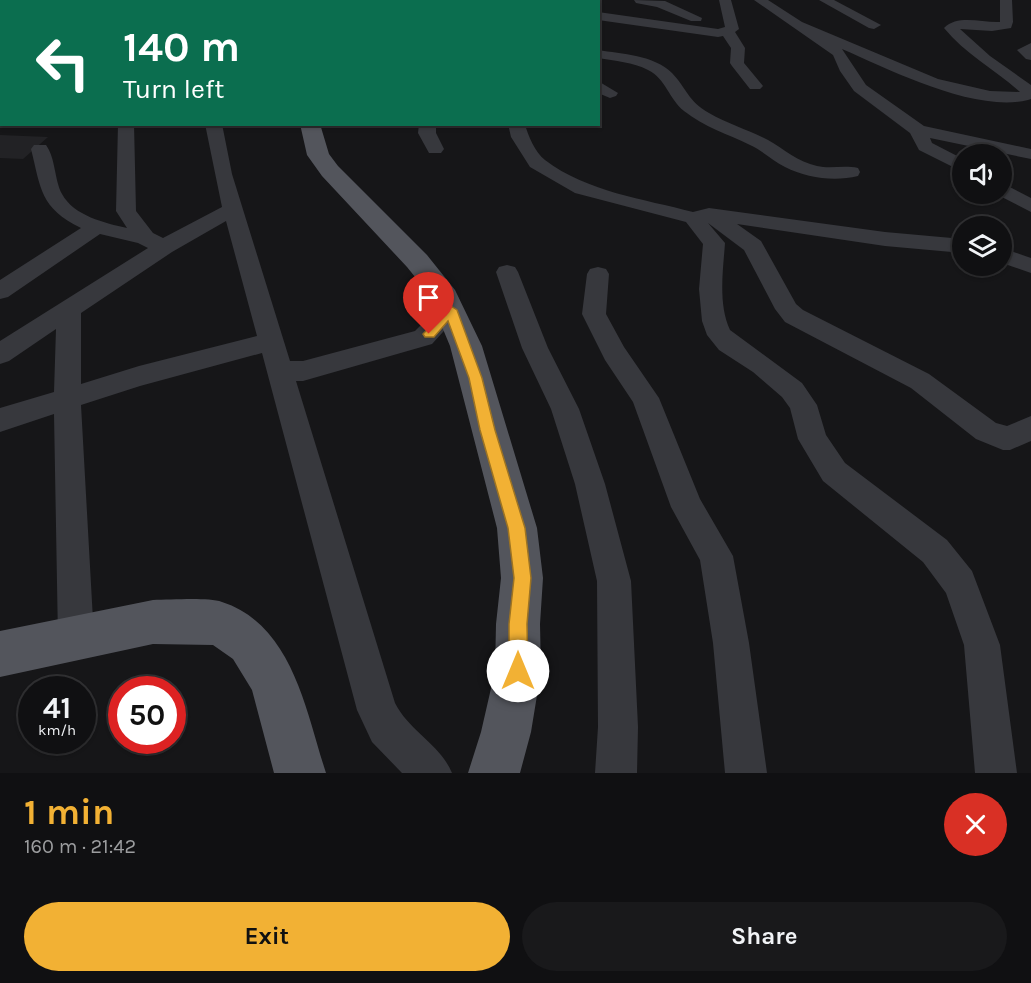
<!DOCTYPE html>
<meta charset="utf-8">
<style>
:root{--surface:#101012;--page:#19191b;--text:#f1f3f6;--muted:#9c9d9f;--line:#303032;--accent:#f2b134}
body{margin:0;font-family:Karla,sans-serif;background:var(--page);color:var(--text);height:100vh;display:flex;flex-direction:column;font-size:22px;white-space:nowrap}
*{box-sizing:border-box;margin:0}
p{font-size:20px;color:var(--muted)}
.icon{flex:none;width:33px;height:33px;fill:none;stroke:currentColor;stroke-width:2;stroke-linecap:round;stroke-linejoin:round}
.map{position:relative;height:773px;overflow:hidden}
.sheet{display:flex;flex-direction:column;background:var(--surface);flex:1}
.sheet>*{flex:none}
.hud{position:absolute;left:0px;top:0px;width:600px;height:126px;box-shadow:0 2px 4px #0004,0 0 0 2px var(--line);background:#0b6e4f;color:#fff;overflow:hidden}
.tools{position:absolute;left:952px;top:144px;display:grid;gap:12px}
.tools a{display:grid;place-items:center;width:60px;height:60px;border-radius:50%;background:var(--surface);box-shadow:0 2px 4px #0004,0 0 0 2px var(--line);font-size:30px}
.speed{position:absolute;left:18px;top:676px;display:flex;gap:12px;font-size:30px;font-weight:700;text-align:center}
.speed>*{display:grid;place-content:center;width:78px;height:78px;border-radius:50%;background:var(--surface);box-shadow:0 2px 4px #0004,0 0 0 2px var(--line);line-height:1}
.speed small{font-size:15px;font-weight:400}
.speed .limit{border:9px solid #d22;background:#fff;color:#111}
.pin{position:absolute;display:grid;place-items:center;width:51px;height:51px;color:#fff;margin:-62px -26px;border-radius:50% 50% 50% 0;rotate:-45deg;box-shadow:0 0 6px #0007}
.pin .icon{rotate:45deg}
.me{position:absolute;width:66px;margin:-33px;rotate:0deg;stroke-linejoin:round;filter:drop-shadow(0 0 4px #0008)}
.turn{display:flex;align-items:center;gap:21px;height:126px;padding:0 24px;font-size:27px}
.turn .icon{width:78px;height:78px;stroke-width:2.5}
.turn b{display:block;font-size:42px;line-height:51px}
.round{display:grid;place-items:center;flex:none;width:63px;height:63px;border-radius:32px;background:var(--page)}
.overview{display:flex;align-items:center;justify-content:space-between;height:102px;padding:0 24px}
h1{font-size:36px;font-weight:700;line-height:45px;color:var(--accent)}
.cta{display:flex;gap:12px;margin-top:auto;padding:12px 24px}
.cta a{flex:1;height:69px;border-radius:36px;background:var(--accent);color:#111;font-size:24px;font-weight:700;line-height:69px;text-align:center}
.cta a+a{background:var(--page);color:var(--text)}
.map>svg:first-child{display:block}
</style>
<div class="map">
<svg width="1031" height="773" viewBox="0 0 1031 773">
<rect width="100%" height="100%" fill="#161618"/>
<path fill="#222225" d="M0 135 48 137 23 159 0 158Z"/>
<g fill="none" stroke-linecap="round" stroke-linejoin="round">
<g fill="#37383d" fill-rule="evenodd">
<path d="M96 0H109L95 2Z"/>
<path d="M240 0H253L239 2Z"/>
<path d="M424 0H444L423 2Z"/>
<path d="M634 0 665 1 702 18 701 21H691L657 7 636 3Z"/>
<path d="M719 0H731L739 29 735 32 745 48 744 63 763 86 760 89H750L732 66 730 63 731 48 723 36 718 37 598 20V12L718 29 725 27Z"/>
<path d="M754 0H768L802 22 938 79 990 91 1020 92C996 70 965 54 944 28 958 14 982 23 1000 22V0H1012L1013 22 1011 28 992 31 960 29 990 56 1031 85V99L1028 100C975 113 890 70 842 49L866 85 924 126 1031 149V159L930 138 932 143 963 159V172L919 150 910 133 854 91 840 71 833 55Z"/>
<path d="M819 0H834L881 25 874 29 869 28Z"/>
<path d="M0 3 2 4V12L0 11Z"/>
<path d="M0 42H2L0 51Z"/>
<path d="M1031 43V60L1026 59 1017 50Z"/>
<path d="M598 50C622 54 654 55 672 73 687 89 688 101 709 113 728 124 749 130 768 140 784 149 798 162 817 166 830 169 844 165 858 168L860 172 858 176C834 182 807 178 785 167 773 161 763 151 750 145 728 134 704 127 684 111 669 99 666 79 648 70 633 62 615 61 598 58Z"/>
<path d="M0 62H2L0 71Z"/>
<path d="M598 81 618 93 616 96 610 98 598 93Z"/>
<rect x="0" y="83" width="2" height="10"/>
<path d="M118 124H134L136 211 153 233 163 238 222 207 205 124H222L232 174 290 361H303L415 331 442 304 451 302 460 304 463 310 432 344 303 381H296L395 703C409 731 440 744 452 773H402L372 742 357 710 262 353 140 386 81 405 94 638 89 651 76 656 63 651 58 638 54 414 0 432V408L54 392 56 329 9 361 0 364V341L148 248 138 243 100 234 8 297 0 299V280L81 228C40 208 41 189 31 149L34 145H46C56 159 54 179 62 194 74 216 105 223 127 228L116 211ZM226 221 257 336 139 366 81 384V313L172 252Z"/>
<path d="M419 124H436V133L444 149 441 153H429L418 133Z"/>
<path d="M508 124H525C528 136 535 152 545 160 587 192 644 199 693 212L709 208 885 232 963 239V253L885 246 737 224 761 241 796 304 803 310 929 374 996 423 1007 426 1031 416V441L1010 450H1003L976 439 911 388 785 322 775 309 744 250 708 223 725 243C723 271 718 304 730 330L802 383 817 405 826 435 845 463 947 540 972 571 1000 645 1017 773H975L964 645 946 593 923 562 823 481 798 439 790 408 782 397 753 372 719 350 707 335 702 321 699 289 703 244 686 222 575 193 530 167 511 137Z"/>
<path d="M1002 183 1031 198V212L996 194H1002Z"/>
<path d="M1002 248 1031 258V273L1002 263Z"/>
<path d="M507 265 515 267 518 272 548 348 579 409 605 484 631 581 638 727 637 773H595L598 727 597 581 575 484 551 409 522 348 496 272 499 267Z"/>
<path d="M598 267 606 269 609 274 606 314 624 347 659 398 700 499 733 556 749 643 767 773H725L713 643 700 560 671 507 633 402 605 360 582 314 587 274 590 269Z"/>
</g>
<g fill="#53555c" fill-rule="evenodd">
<rect x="354" y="0" width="14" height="2"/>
<path d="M300 124H320L329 154 338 166 427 255 455 290 482 346 537 528 543 578 540 624 541 671 531 732 520 773H468L481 732 495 671 496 624 501 578 497 528 450 346 428 293 407 267 322 176 307 155Z"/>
<path d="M153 600C171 600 207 597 222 602 293 625 306 712 326 773H274L252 690 233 659 213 645 153 644 0 677V631Z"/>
</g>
</g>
<path fill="#f2b134" stroke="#9d7322" stroke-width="1.5" d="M451 306 457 310 482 378 495 430 525 528 531 578 527 624 528 671 525 678 518 681 512 678 509 671V624L514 578 508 528 480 430 469 378 448 321 434 337H425L423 334 447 308Z"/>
</svg>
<div class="tools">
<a><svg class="icon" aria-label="sound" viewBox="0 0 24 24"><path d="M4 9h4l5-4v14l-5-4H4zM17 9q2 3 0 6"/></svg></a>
<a><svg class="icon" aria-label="layers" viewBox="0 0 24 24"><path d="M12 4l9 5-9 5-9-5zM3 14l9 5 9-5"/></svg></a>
</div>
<div class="speed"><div>41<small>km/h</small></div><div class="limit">50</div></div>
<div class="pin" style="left:429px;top:334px;background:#d93025"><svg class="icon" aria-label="arrive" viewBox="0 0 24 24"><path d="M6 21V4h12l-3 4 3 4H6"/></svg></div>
<svg class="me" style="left:518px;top:671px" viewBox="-20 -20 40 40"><circle r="19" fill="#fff"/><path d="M0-13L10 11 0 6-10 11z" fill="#f2b134"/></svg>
<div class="hud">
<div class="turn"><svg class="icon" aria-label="left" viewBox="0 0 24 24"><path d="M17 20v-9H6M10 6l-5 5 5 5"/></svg><div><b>140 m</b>Turn left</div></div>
</div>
</div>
<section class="sheet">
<div class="overview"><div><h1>1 min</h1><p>160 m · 21:42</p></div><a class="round" style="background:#d93025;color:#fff"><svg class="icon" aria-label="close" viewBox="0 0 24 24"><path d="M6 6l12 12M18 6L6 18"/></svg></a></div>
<div class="cta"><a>Exit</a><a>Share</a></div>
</section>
